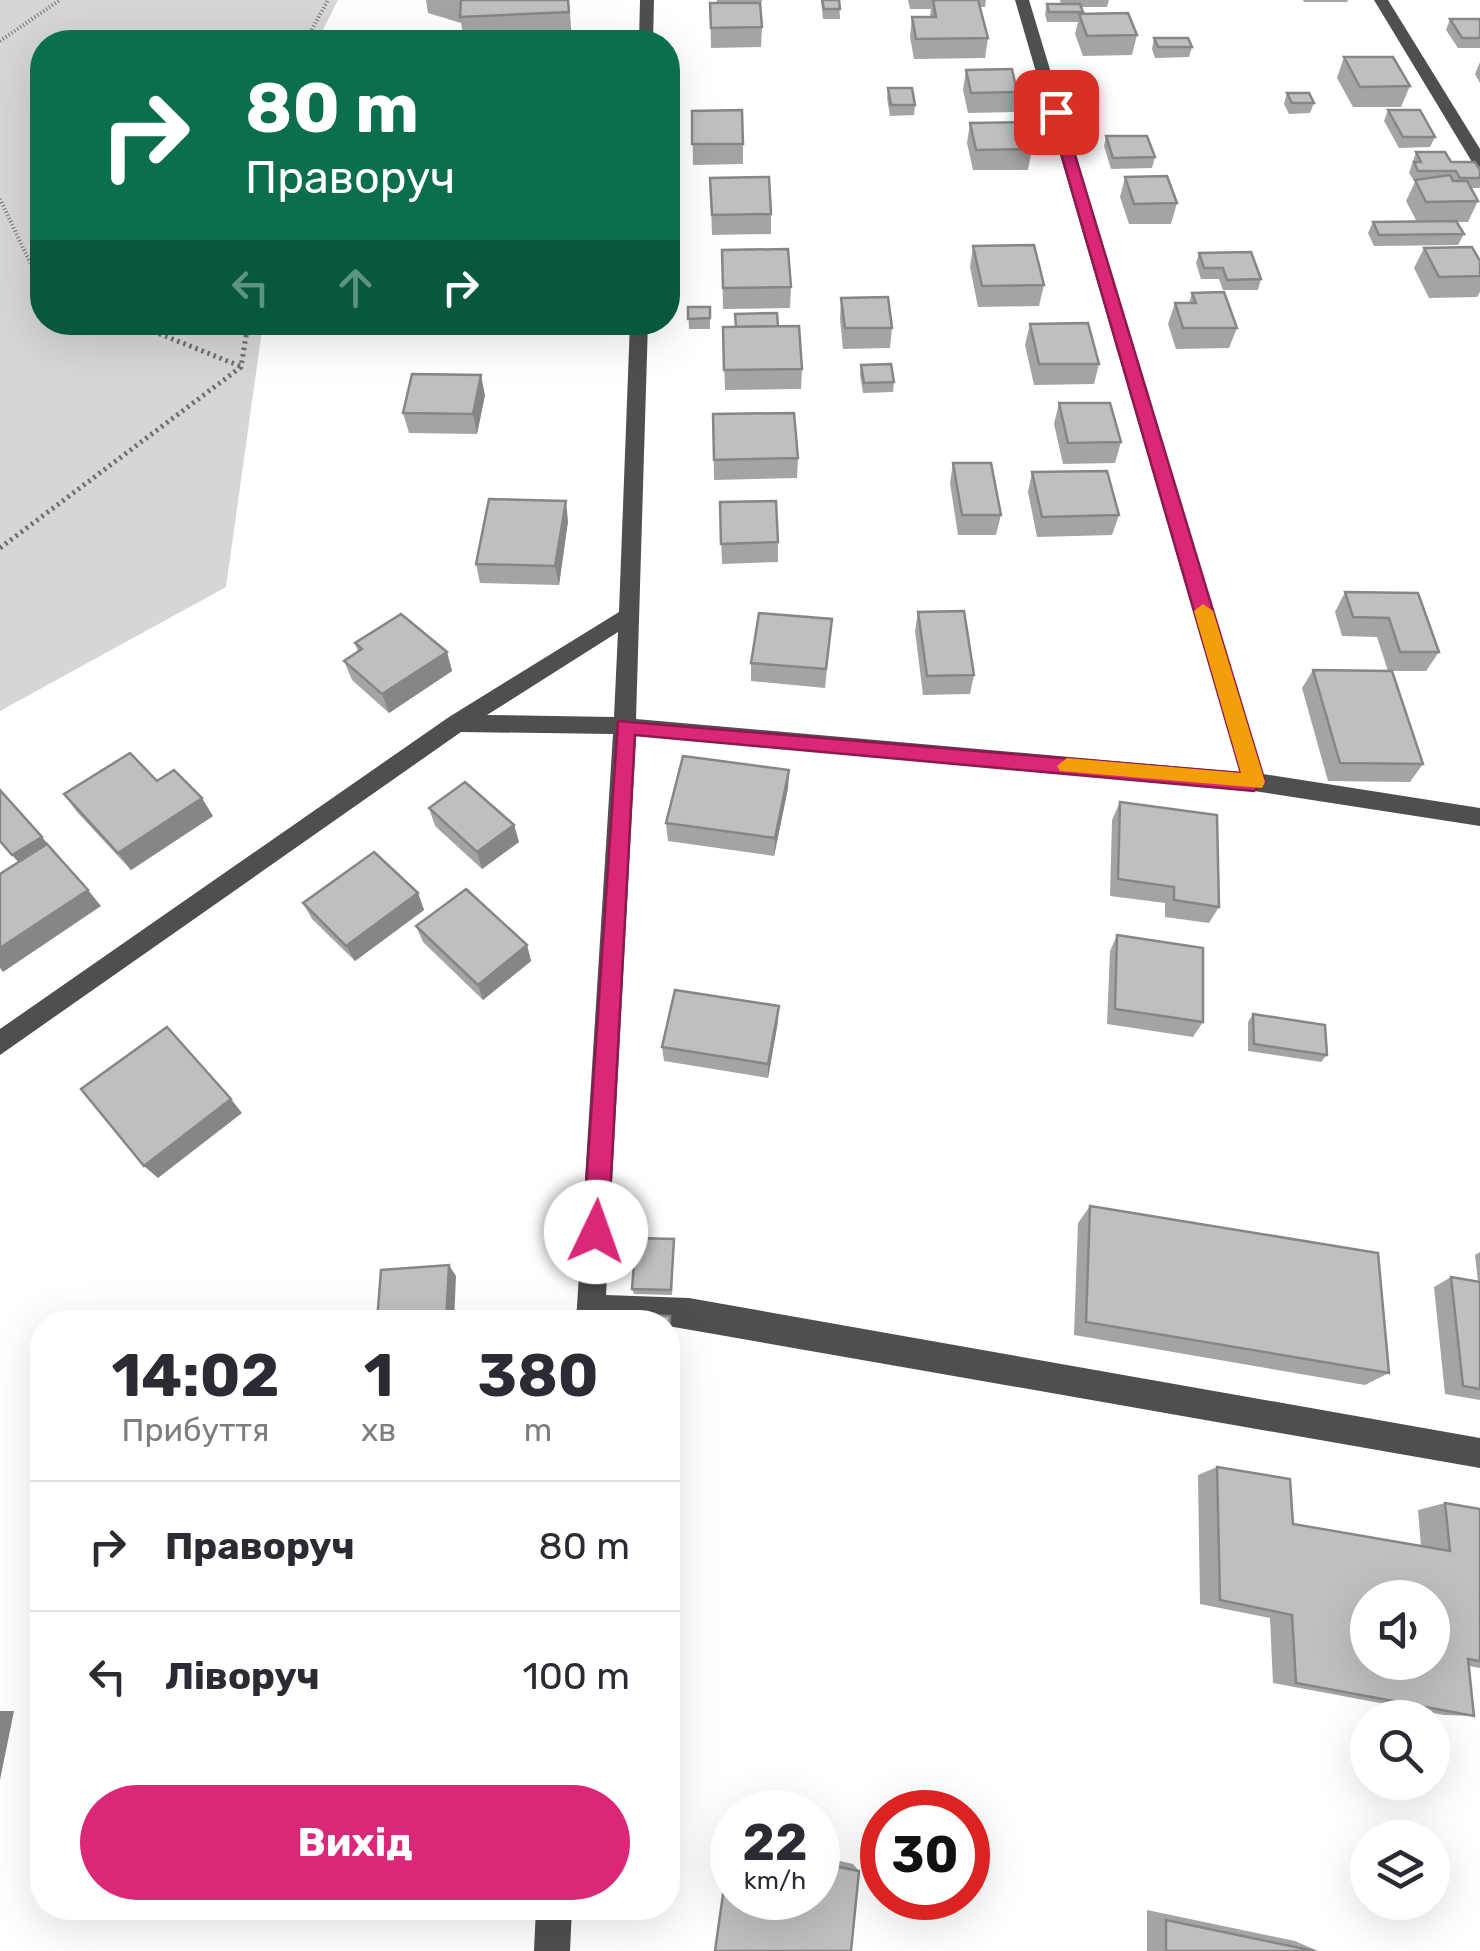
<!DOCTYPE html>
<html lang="uk">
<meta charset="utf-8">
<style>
:root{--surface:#fff;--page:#f7f7f7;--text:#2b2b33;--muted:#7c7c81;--line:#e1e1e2;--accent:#db2777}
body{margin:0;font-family:Rubik,sans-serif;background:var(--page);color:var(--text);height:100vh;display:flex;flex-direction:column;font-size:38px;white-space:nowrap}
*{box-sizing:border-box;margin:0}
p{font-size:32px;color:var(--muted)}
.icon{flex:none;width:55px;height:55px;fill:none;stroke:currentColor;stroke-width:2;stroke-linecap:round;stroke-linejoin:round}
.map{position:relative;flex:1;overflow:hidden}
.drawer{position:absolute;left:30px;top:1310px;width:650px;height:610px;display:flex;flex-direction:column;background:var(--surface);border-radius:40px;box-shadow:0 10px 40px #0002}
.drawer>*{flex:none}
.hud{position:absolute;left:30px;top:30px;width:650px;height:305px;border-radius:40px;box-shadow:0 10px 40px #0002;background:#0b6e4f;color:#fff;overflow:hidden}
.buttons{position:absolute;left:1350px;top:1580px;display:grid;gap:20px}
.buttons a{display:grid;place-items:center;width:100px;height:100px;border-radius:50%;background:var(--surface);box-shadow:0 10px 40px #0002;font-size:50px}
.speed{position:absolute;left:710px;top:1790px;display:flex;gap:20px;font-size:50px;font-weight:700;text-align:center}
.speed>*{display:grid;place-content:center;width:130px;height:130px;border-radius:50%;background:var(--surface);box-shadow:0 10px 40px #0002;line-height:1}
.speed small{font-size:25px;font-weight:400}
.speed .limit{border:15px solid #d22;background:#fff;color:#111}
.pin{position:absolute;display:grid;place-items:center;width:85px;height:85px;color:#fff;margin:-42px;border-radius:20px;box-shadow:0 5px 15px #0006}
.me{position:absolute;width:110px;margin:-55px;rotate:3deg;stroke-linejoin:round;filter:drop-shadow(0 0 8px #0008)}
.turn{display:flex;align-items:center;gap:35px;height:210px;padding:0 50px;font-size:45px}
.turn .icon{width:130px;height:130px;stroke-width:2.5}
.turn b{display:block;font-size:70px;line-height:85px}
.lanes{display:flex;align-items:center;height:95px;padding:0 50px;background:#0003;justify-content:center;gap:50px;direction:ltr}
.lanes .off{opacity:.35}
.eta{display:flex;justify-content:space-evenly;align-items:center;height:170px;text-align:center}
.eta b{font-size:60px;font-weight:700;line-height:70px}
.primary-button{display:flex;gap:20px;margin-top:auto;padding:20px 50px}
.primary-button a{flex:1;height:115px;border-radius:60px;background:var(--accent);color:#fff;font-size:40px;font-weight:700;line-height:115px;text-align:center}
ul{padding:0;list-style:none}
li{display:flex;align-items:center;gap:30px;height:130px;padding:0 50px;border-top:2px solid var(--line)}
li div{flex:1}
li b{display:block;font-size:38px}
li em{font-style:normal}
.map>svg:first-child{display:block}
</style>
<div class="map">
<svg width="1480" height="1951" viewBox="0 0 1480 1951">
<rect width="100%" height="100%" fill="#fff"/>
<path fill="#d6d6d6" d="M0 0H338L317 42H42V322L263 323 226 587 0 711Z"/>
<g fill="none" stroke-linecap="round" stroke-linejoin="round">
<g stroke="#717171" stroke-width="4" stroke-dasharray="1 2.5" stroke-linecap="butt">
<path d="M0 41 60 0"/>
<path d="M305 42 328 0"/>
<path d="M0 199 42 288"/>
<path d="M130 322 141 326"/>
<path d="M247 326 248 322"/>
</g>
<g stroke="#717171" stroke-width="5" stroke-dasharray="2.5 4" stroke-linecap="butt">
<path d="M135 324 240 366"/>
<path d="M0 548 241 367 248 324"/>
</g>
<g fill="#4f4f4f" fill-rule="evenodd">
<path d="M640 0H654L653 42H639Z"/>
<path d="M1015 0H1029L1263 774 1480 808V826L1254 791 636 735 606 1295 689 1298 1480 1438V1468L668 1326V1322H576L613 734 461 732 0 1055V1029L449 717 619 612 630 322H648L636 719 1240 772ZM618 632 614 717 487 715Z"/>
<path d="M1374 0H1388L1480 149V167L1472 162Z"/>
<path d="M536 1908H572L570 1951H534Z"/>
</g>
</g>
<g fill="#a4a4a4">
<path d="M426 0H569L572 41 533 42H370L464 37 461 23 428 13Z"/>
<path d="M717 0H762V2L717 3Z"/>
<path d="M821 0H839L840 19H823Z"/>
<path d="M908 0H986L985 7H980L988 38 985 58 914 59 910 37 912 17H930L931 9H910Z"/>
<path d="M1060 0H1109L1107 7H1081L1082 14 1137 35 1132 55 1083 56 1075 34 1078 22H1047L1045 14 1047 4H1061Z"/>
<path d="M1303 0H1348L1347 2H1304Z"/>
<path d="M710 3 762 27 761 47 711 48Z"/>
<path d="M1450 19H1480V48H1458L1446 30Z"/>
<path d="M1154 38 1192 47 1189 57 1155 58 1152 49Z"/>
<path d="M1344 57 1410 86 1401 107H1353L1337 78Z"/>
<path d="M1480 62V83L1475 74Z"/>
<path d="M966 70 1017 92 1014 112 968 113 963 90Z"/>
<path d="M888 88 915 105 914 115 890 116 887 98Z"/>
<path d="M1287 93 1314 103 1310 113 1289 114 1284 104Z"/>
<path d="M1388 110 1435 137 1430 147 1399 148 1384 121Z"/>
<path d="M692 111 743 144V164L693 165Z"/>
<path d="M970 123 1032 149 1028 170H973L967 143Z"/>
<path d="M1106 136 1155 157 1152 168 1111 169 1104 146Z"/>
<path d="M1416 152 1480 170V187L1479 188H1471L1478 201 1468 222H1456L1464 234 1458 245 1374 246 1368 233 1373 222H1417L1406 201 1415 182 1409 173Z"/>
<path d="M1125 177 1177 203 1171 224H1129L1120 197Z"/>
<path d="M710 178 771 214V234L712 235Z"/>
<path d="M973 246 1044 285 1039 306 978 307 970 267Z"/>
<path d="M1424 248 1480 261V292L1477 297 1429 298 1414 268Z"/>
<path d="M722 250 791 287 790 308 723 309Z"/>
<path d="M1199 253 1261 279 1258 290H1223L1219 279H1201L1196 263Z"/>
<path d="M1192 293 1237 328 1229 348 1176 349 1168 324 1175 303H1189Z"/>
<path d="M841 298 892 328 890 348 843 349 840 319Z"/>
<path d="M688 307H710V329H689Z"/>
<path d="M1030 324 1099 364 1094 384 1034 385 1025 345Z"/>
<path d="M778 326 802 369 801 389 725 390 723 327Z"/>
<path d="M861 365 894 382 893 392 863 393 860 375Z"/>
<path d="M485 395 477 434 409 433 403 413Z"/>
<path d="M1059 403 1121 442 1115 463 1063 464 1054 424Z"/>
<path d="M713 414 798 458 797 478 714 480Z"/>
<path d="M953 463 1001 515 996 535H958L950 483Z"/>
<path d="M1032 472 1119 515 1112 535 1037 537 1028 492Z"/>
<path d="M720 502 778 542V562L722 564Z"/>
<path d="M568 521 559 585 480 583 476 564Z"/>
<path d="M1345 592 1418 593 1439 652 1426 671H1392L1423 764 1410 782 1328 781 1302 688 1313 670 1388 671 1377 637 1342 636 1335 612Z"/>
<path d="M918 612 974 675 970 694 923 695 915 631Z"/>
<path d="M832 619 825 688 751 681V663Z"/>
<path d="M355 643 447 652 452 671 389 713 352 680 344 661 358 652Z"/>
<path d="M789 770 788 788 774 856 668 841 666 823Z"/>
<path d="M157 781 213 816 131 870 77 812 64 794Z"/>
<path d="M1120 802 1219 907 1209 923 1165 917V903L1110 896 1112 820Z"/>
<path d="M429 808 514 825 519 842 482 869 435 826Z"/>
<path d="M418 893 424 910 355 961 312 919 303 903Z"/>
<path d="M416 926 527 945 531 961 483 1000 423 942Z"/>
<path d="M1117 935 1203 1022 1193 1037 1107 1024 1110 951Z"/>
<path d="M1253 1014 1327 1055 1321 1062 1248 1051V1022Z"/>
<path d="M778 1021 768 1078 664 1061 662 1047Z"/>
<path d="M1090 1206 1389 1373 1365 1385 1074 1335 1078 1223Z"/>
<path d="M674 1239 672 1295 634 1294 632 1289Z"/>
<path d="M1480 1252V1400L1445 1394 1434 1287 1451 1277 1478 1282 1475 1255Z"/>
<path d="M1217 1467 1293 1524 1421 1546 1418 1510 1445 1503 1480 1509V1668L1469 1666 1474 1716 1444 1715 1273 1683 1270 1618 1200 1604 1198 1475Z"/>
<path d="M731 1838 732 1839V1898H818V1856L853 1864 859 1871 851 1951H715Z"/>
<path d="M1147 1910 1295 1941 1318 1951H1147Z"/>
</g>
<g fill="#868686">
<path d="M481 375 485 395 477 434 473 414Z"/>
<path d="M566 501 568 521 559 585 555 566Z"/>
<path d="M447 652 452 671 389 713 382 694Z"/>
<path d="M789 770 788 788 774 856 775 838Z"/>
<path d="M202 798 213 816 131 870 118 853Z"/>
<path d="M514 825 519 842 482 869 477 852Z"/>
<path d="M42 837 56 854 27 872 12 855Z"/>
<path d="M88 890 101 906 3 972 0 968V948Z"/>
<path d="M418 893 424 910 355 961 346 946Z"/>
<path d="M527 945 531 961 483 1000 478 985Z"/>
<path d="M779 1006 778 1021 768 1078V1064Z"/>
<path d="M231 1099 242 1113 158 1178 144 1166Z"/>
<path d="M449 1265 456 1276 454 1322H446Z"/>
<path d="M670 1316 671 1325 668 1393V1353Z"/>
<path d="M0 1711H14L0 1780Z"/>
</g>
<g fill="#bfbfbf" stroke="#868686" stroke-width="2.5" fill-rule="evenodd">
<path d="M461 0H568L569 12 460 17Z"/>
<path d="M822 0H839L840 9H824Z"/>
<path d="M933 0H978L988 38 916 39 912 17H936Z"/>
<path d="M710 3H760L762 27 711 28Z"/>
<path d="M1047 4H1080L1083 12H1049Z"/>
<path d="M1128 13 1137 35 1087 36 1079 14Z"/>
<path d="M1450 19H1480V38H1462Z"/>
<path d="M495 35V42H370V41Z"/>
<path d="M1154 38H1188L1192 47H1158Z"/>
<path d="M1344 57H1393L1410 86 1360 87Z"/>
<path d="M1012 69 1017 92 971 93 966 70Z"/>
<path d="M888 88H912L915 105H891Z"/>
<path d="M1287 93H1309L1314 103H1292Z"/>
<path d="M742 110 743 144H692V111Z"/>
<path d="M1388 110H1420L1435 137H1403Z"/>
<path d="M1025 122 1032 149 976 150 970 123Z"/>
<path d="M1106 136H1147L1155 157 1113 158Z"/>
<path d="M1416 152H1445L1451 162H1475L1480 170V178H1460L1456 171H1418L1414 162H1421Z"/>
<path d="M1450 175 1453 181H1467L1478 201 1426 202 1415 180Z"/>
<path d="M1167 176 1177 203 1134 204 1125 177Z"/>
<path d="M769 177 771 214 712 215 710 178Z"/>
<path d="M1456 221 1464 234 1379 235 1373 222Z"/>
<path d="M1034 245 1044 285 982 286 973 246Z"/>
<path d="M1472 247 1480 261V276L1439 277 1424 248Z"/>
<path d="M788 249 791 287 723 288 722 250Z"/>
<path d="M1251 252 1261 279 1227 280 1223 268H1204L1199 253Z"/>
<path d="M1224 292 1237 328H1183L1175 303H1196L1192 293Z"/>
<path d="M888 297 892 328H845L841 298Z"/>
<path d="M688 307H710V318L688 319Z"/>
<path d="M777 313 778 326 736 327 735 314Z"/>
<path d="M1088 323 1099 364H1039L1030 324Z"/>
<path d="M799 326 802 369 724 370 723 327Z"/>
<path d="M891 364 894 382 864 383 861 365Z"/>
<path d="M412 374 481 375 473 414 403 413Z"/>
<path d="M1059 403H1110L1121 442 1068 443Z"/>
<path d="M794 413 798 458 714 460 713 414Z"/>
<path d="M953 463H991L1001 515H962Z"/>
<path d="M1107 471 1119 515 1042 517 1032 472Z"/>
<path d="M489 499 566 501 555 566 476 564Z"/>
<path d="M776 501 778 542 721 544 720 502Z"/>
<path d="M1345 592 1418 593 1439 652H1400L1389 618 1353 617Z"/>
<path d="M964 611 974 675 927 676 918 612Z"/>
<path d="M759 613 832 619 826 669 751 663Z"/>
<path d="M401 614 447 652 382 694 344 661 362 649 355 643Z"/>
<path d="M1313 670 1392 671 1423 764 1340 763Z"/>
<path d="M130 753 157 781 174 770 202 798 118 853 64 794Z"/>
<path d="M683 756 789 770 775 838 666 823Z"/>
<path d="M465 782 514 825 477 852 429 808Z"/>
<path d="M0 790 42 837 12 855 0 841Z"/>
<path d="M1120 802 1217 815 1219 907 1174 900V887L1118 879Z"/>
<path d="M47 844 88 890 0 948V874Z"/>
<path d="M374 852 418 893 346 946 303 903Z"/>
<path d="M466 889 527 945 478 985 416 926Z"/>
<path d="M1117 935 1203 948V1022L1115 1009Z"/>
<path d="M675 990 779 1006 768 1064 662 1047Z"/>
<path d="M1253 1014 1325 1025 1327 1055 1254 1044Z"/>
<path d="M167 1027 231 1099 144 1166 81 1089Z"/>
<path d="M1090 1206 1378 1253 1389 1373 1086 1322Z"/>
<path d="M636 1238 674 1239 671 1290 632 1289Z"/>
<path d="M449 1265 446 1322H377L381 1270Z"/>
<path d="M1451 1277 1480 1282V1389L1463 1386Z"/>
<path d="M631 1315 670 1316 668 1353V1322H630Z"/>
<path d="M1217 1467 1290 1479 1293 1524 1450 1551 1445 1503 1480 1509V1661L1468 1659 1474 1716 1296 1683 1292 1615 1220 1600ZM1368 1598H1432V1662H1368Z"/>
<path d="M730 1845 732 1846V1898H818V1863L859 1871 851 1951H715Z"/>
<path d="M1166 1920 1314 1951H1166Z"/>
</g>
<path fill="#db2777" stroke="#8e194d" stroke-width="2.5" d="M1056 108 1062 112 1265 782 1254 791 635 735 608 1232 605 1240 596 1244 586 1240 583 1232 618 721 1241 773 1049 112Z"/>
<path fill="#f59e0b" d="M1203 604 1213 611 1265 782 1262 788 1060 771 1057 766 1067 758 1241 773 1194 611Z"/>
</svg>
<div class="buttons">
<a><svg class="icon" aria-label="sound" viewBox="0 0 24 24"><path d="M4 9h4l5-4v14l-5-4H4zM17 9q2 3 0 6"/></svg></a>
<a><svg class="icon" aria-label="search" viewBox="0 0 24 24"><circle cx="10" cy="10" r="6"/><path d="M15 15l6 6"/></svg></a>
<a><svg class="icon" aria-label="layers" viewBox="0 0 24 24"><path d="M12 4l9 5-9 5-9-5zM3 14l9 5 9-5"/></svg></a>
</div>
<div class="speed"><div>22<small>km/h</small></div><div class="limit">30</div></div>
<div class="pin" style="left:1056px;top:112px;background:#d93025"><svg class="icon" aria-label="arrive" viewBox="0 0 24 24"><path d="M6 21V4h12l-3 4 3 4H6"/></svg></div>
<svg class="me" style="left:596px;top:1232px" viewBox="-20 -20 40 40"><circle r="19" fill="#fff"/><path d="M0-13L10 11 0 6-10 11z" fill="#db2777"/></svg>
<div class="hud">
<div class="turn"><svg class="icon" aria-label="right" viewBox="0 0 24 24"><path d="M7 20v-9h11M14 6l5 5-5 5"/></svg><div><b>80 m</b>Праворуч</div></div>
<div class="lanes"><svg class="icon off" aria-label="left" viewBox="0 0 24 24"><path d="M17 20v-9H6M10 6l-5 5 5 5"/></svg><svg class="icon off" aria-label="ahead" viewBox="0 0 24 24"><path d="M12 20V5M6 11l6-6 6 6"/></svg><svg class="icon" aria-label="right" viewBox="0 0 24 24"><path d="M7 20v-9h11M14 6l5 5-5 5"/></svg></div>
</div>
<section class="drawer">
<div class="eta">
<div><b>14:02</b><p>Прибуття</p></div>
<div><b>1</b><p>хв</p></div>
<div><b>380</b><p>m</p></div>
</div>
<ul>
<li><svg class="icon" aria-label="right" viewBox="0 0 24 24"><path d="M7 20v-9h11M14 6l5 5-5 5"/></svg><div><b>Праворуч</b></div><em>80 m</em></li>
<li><svg class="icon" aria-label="left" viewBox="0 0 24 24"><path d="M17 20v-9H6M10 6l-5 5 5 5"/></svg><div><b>Ліворуч</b></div><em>100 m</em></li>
</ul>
<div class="primary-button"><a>Вихід</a></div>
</section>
</div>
